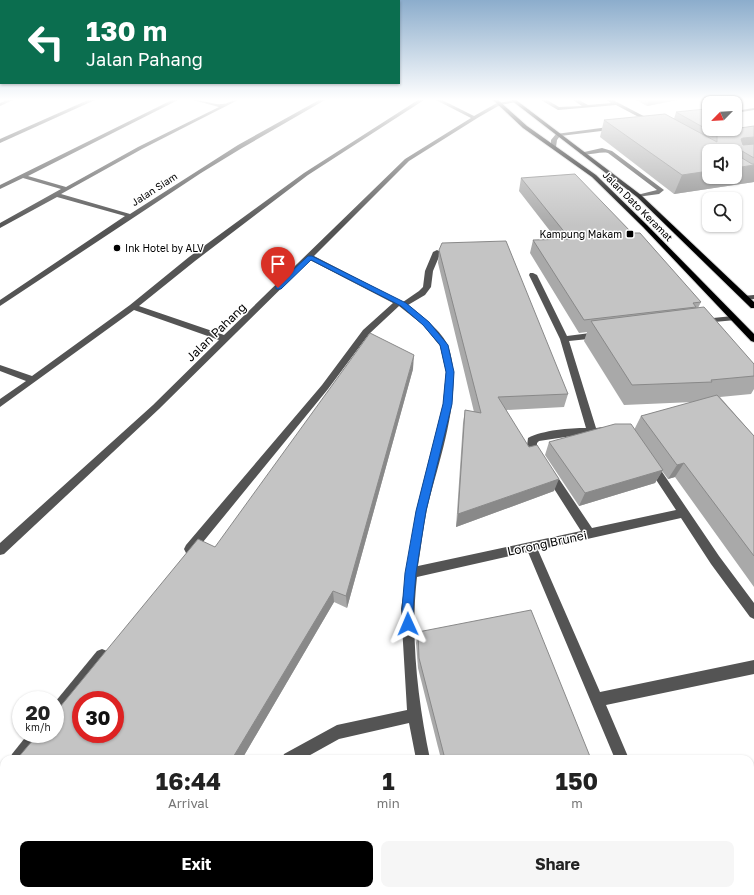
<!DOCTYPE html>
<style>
:root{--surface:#fff;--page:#f6f6f6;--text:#222;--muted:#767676;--accent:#000}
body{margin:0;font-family:"Golos Text",sans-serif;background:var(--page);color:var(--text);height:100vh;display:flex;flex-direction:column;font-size:15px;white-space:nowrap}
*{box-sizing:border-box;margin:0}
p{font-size:13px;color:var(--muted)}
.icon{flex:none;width:22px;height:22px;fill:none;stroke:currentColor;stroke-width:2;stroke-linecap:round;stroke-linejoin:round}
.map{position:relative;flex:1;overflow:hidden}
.details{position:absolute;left:0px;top:755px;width:754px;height:140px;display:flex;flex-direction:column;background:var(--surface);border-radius:12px 12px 0 0;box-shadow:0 1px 3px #0004}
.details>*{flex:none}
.top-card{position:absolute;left:0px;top:0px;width:400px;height:84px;box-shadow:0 1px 3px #0004;background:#0b6e4f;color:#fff;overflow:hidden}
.needle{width:26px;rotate:246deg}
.buttons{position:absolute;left:702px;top:96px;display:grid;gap:8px}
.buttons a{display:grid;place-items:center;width:40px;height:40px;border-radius:8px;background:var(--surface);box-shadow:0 1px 3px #0004;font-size:20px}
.speed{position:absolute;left:12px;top:691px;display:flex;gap:8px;font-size:20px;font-weight:700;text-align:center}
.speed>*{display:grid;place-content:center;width:52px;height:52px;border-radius:50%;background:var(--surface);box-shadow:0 1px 3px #0004;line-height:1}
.speed small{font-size:10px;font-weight:400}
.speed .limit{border:6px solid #d22;background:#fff;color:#111}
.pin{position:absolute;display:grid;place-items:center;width:34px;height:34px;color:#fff;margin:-41px -17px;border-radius:50% 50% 50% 0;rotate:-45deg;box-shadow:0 0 4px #0007}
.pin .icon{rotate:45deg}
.me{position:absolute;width:44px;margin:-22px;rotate:359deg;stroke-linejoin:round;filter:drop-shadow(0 0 3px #0008)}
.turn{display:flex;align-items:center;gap:14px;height:84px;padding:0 20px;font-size:18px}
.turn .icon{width:52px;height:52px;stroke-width:2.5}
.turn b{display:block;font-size:28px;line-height:34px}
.eta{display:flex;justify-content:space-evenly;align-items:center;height:68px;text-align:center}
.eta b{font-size:24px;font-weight:700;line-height:28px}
.button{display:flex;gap:8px;margin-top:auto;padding:8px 20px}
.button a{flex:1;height:46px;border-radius:8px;background:var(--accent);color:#fff;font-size:16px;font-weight:700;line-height:46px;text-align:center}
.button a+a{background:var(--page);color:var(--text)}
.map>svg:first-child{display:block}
</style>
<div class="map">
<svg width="754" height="895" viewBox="0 0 754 895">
<rect width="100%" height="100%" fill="#fff"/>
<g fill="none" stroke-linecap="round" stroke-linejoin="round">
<defs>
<g id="major">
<path d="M493 100H498L527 126 596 175 647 225 754 334V342L751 341 643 227 592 177 523 128Z"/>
<path d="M511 100H516L641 195 754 302V308H751L637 197Z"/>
</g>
</defs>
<use href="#major" stroke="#dbdbdb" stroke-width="2"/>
<g fill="#545454" fill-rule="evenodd">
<path d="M7 100H13L0 106V103Z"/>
<path d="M88 100H95L0 143V139Z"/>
<path d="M172 100H178L28 176 66 187 138 147 219 107 193 100C203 100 214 105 222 104 228 104 231 100 238 100L142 149 61 194 130 214 238 145 319 100H325L242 148 201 173 0 306V300L125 216 57 197 0 228V223L61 189 23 178 0 189V185Z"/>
<path d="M418 100H424L308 175 195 261 139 306 224 335 405 159 471 118 436 100H442L474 116 497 103 516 100V102L500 105 479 117 409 161 314 256 403 302 419 291 423 287 425 271 433 252 437 250 441 252 433 271 431 287 425 295 408 305C420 314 443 332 448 346 465 391 438 462 427 509 423 528 421 547 418 566L581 531 544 473 545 470H553L592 528 676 510 647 466 648 463H656L719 556 754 603V619L750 617 711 564 681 518 538 550 600 692 754 660V674L606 705 629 759H615L528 552 417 577C410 637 418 701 430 759H416L409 723 339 739 303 759H282L284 754 337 725 407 710 401 609 416 511 443 404 446 372 440 346 423 325 399 306 369 334 328 389 194 553 190 554 186 553 184 549 186 545 322 385 363 330 393 303 310 260 159 409 4 554 0 555V543L153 405 219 340 134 310 0 407V399L26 381 0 371V365L32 376 130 305 189 257 304 173Z"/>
<path d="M541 100H547L559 107 582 106 573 100H579L588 105 611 103 607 100H613L655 122 650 123 616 105 558 110Z"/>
<path d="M754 108V110L735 113V111Z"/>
<path d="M616 126 618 127V129L560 136 557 140 556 147 551 146V140L556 134Z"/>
<path d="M602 148 612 151 664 190 659 194 637 197V195L657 190 608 153C599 151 587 157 580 153Z"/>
<path d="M530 273H533L537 275 567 336 598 332 602 335 598 338 569 341 596 428 603 427 608 431 603 435 572 436 539 441 537 443V446L544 458 543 461H535L527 446 528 438C543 430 570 428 586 428L560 339 529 275Z"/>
<path d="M754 295V299L746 300 742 298 743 296Z"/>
<path d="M733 316H736V320L703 323 699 321 703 319Z"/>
<path d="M102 649 107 651 109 656 107 661 60 718 55 720V702L97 651Z"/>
<path d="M28 734H44L42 739 26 759H10L12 754Z"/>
<path d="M4 767V785L0 787V768Z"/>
<path d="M197 891H214L213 895H196Z"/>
<path d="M445 891H461L462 895H446Z"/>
<path d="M669 891H685L686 895H670Z"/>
</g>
<use href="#major" fill="#000" fill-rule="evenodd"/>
</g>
<g fill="#a9a9a9">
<path d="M636 100H677L647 106Z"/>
<path d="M676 112 740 128 754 126V182L674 194 600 137 604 120 674 119Z"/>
<path d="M521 178 632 233 701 302 698 308 754 364V389L751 394 720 397 754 436V587L675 477 668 479 662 471 655 483 579 506 545 455 549 442 634 430 641 416 693 402 624 405 584 341 587 332 579 333 530 253 533 240H557L519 191Z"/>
<path d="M439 250 568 394 564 407 506 410 554 491 456 527 463 423 465 410 474 412 438 263Z"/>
<path d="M413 369 347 608 334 602 242 759H17L215 547Z"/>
<path d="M418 632 591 759H441L418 668 416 643Z"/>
<path d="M474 891H644L646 895H475Z"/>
</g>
<g fill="#898989">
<path d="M649 100H677L647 106Z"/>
<path d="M754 137V154L742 151 741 139 743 138Z"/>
<path d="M754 165V182L674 194 682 175 709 171V177H735V168Z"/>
<path d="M414 355 413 369 347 608 346 596Z"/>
<path d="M684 463 675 477 668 479 677 465Z"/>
<path d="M663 470 655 483 579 506 585 493Z"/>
<path d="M559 479 554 491 456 527 458 514Z"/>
<path d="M333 591 334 602 242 759H232Z"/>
<path d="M0 886 8 895H0Z"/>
<path d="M153 891H164L162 895H151Z"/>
<path d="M298 891H301L302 895H299Z"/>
</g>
<g fill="#c4c4c4" stroke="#898989" fill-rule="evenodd">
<path d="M705 109 709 111V129H735V125L740 128 754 126V137L743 138 741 139 743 145 754 144V158L742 151V158L752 164H754V165L735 168V151H709V171L682 175 604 120 665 114 717 142V135L676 112Z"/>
<path d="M575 174 632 233H640L701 302 693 303 696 307 584 320 533 240 570 239 521 178Z"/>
<path d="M506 241 568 394 498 397 529 447 537 445 559 479 458 514 465 410 481 413 439 250 442 243Z"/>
<path d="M704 307 754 364V376L711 380 712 382 632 385 591 321Z"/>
<path d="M370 333 414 355 346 596 333 591 232 759H17L38 734H55V713L198 539 215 547ZM81 700H115V734H81Z"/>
<path d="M717 395 754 436V556L684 463 677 465 641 416Z"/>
<path d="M615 424H631L663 470 585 493 549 442Z"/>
<path d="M531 610 591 759H445L419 658 418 632Z"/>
<path d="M4 775V891H153L151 895H8L0 888V780Z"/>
<path d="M280 891H298L299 895H277Z"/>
<path d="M479 891H644L646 895H480Z"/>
</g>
<linearGradient id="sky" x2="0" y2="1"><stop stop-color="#8cadcc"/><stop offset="0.44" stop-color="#fff"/><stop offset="1" stop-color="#fff" stop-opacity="0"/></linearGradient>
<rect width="754" height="226" fill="url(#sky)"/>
<path fill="#1a73e8" stroke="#114b97" d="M308 256H312L406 303 429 322 448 345 454 372 452 404 426 511 416 573 413 609 414 624 412 628 408 630 404 628 402 609 405 573 416 511 443 404 446 372 440 345 423 325 401 306 311 260 281 289H276V286Z"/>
<g fill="#000" stroke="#fff" stroke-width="1.5">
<rect x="626" y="230" width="8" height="8" rx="2"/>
<circle cx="117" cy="248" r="4"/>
</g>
<g text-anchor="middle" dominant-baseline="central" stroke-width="3" stroke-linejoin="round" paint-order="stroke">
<g font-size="10" fill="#000" stroke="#fff">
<text transform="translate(154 189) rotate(-33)">Jalan Siam</text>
<text transform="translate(638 206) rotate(45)">Jalan Dato Keramat</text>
</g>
<g font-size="10" fill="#000" stroke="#fff" text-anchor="end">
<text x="622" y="234">Kampung Makam</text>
<text x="125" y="248" text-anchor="start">Ink Hotel by ALV</text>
</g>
<g font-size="12" fill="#000" stroke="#fff">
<text transform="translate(216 332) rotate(-44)">Jalan Pahang</text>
<text transform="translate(547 543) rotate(-12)">Lorong Brunei</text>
</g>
</g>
</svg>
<div class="buttons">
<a><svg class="needle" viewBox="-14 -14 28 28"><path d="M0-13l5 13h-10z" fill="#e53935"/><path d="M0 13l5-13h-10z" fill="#767676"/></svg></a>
<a><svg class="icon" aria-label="sound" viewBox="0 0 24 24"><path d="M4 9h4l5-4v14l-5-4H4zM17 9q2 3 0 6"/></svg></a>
<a><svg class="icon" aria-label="search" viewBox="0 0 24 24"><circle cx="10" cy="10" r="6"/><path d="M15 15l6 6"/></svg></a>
</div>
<div class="speed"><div>20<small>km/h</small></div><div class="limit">30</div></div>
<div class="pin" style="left:278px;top:288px;background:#d93025"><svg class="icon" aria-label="arrive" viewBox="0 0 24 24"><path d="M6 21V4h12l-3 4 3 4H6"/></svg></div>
<svg class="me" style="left:408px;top:624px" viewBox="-20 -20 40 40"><path d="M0-17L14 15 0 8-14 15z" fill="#1a73e8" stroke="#fff" stroke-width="4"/></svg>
<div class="top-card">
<div class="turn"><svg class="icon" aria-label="left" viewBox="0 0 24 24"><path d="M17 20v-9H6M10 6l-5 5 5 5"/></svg><div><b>130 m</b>Jalan Pahang</div></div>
</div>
<section class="details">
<div class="eta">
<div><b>16:44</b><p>Arrival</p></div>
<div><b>1</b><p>min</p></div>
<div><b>150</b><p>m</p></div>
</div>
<div class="button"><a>Exit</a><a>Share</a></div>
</section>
</div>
